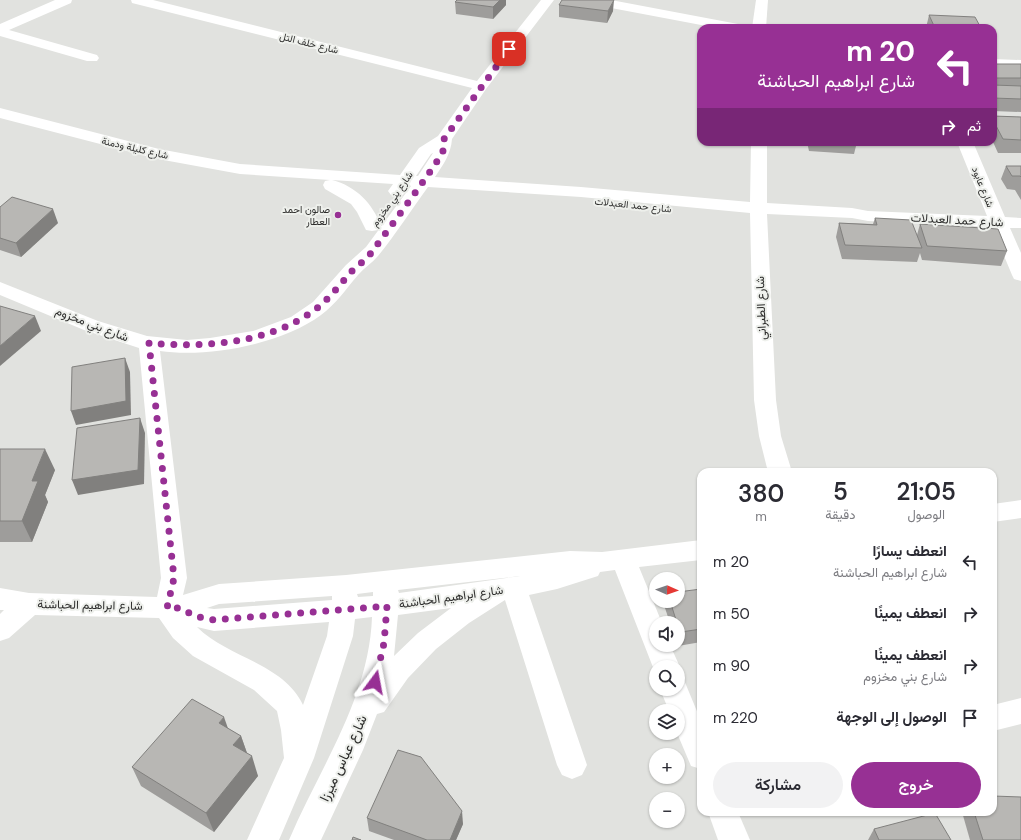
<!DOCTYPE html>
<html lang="ar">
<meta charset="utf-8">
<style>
:root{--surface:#fff;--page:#f2f2f3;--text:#2b2b33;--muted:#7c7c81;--accent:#973094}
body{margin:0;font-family:"DM Sans",Vazirmatn,sans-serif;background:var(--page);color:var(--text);direction:rtl;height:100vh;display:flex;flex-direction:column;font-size:15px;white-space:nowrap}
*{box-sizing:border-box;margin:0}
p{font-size:13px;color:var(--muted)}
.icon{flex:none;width:22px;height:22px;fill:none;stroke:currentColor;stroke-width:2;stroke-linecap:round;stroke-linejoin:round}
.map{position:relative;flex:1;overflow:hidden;direction:ltr}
.side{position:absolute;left:697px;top:468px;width:300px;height:348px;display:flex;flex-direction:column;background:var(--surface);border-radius:12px;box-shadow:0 1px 3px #0004;direction:rtl}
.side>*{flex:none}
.top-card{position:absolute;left:697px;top:24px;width:300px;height:122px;border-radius:12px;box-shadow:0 1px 3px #0004;direction:rtl;background:#973094;color:#fff;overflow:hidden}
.needle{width:26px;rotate:92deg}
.controls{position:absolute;left:649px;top:572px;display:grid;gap:8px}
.controls a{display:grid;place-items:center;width:36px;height:36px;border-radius:50%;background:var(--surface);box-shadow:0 1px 3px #0004;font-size:20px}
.pin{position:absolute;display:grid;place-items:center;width:34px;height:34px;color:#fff;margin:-17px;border-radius:8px;box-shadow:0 2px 6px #0006}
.me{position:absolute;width:44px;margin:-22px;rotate:13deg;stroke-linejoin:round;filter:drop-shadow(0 0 3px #0008)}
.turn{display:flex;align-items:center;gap:14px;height:84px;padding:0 16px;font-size:18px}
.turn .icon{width:52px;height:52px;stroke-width:2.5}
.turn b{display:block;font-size:28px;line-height:34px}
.then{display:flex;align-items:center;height:38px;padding:0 16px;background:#0003;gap:8px;font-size:15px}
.eta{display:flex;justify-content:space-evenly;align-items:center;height:68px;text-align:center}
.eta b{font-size:24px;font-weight:600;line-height:28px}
.button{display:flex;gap:8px;margin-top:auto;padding:8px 16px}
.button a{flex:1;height:46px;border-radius:24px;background:var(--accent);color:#fff;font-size:16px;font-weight:600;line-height:46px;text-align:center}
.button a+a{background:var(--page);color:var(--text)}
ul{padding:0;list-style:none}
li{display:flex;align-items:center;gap:12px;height:52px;padding:0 16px}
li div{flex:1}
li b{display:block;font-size:15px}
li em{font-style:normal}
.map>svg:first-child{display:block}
</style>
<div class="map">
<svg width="1021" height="840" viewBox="0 0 1021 840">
<rect width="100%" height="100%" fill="#e1e2df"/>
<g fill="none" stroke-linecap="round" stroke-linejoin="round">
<g fill="#fff" fill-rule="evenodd">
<path d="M55 0H72L71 3 9 30 97 55 99 58 97 61H87L0 36V24Z"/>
<path d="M131 0H153L477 81 541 0H554L486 89 452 139C451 154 443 165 435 177L581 187 750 202 751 142H767V203L852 208 868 211 987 216 957 142H973L1005 217 1021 218V228H1010L1021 253V281L1014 279 1012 275 992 227 868 221 852 218 767 214 776 400 781 436 792 472H768L759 436 754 400 750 213 581 197 428 187C411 210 396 234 378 256 372 263 364 268 358 275 346 289 336 304 321 315 282 344 208 358 160 351L187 578 183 595 219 584 346 575 570 551 602 552 701 540V560L639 567 662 623H656V645H670L680 667 678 670V667H656V675L615 570 600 572 598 576 557 589 529 595 587 765 582 775 572 779 562 775 557 765 505 600 469 623 436 649 408 678 384 712 377 714 363 750 321 840H289C320 767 369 699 372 617L355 619 353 636 314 758 279 840H247L284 758 281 730 277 711 254 690 193 656 173 638 159 618 35 615 9 638 0 641V614L4 610H0V588L29 593 157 597 161 578 139 348 84 330 0 295V282L98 321 147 336 187 340 210 338 253 331 291 317 313 302 346 265 366 247 411 186 409 185 403 195 397 196 391 195 388 191 393 184 332 180C356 186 373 204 381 226L378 230 372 231 366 230 357 212 351 204 325 189 323 185 325 181 330 180 240 174 158 159 0 118V108L159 149 240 164 400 175 419 148 438 136 472 88 132 3ZM433 153 418 176H416L431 154ZM520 576 399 593 398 590ZM373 592V596L358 597 357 594ZM332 596V600L214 609 207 608 219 604ZM451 608 418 633 394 656 398 615ZM329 622 327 636 303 705C283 663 228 658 197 627L214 631Z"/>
<path d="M584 0H611L738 24 743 25 745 28H717L590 4Z"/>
<path d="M756 0H768L766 28H752Z"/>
<path d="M993 59 1021 60V68L993 67Z"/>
<path d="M1021 500V518L993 522V504Z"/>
<path d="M678 678 684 680 701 721V769L691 766 677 733 678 711H669L660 689H678Z"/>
<path d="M1021 698V724L993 731V705Z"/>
<path d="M708 812H738L750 840H718Z"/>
</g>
</g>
<g fill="#9e9d9b">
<path d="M455 2 506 5 493 19 456 14Z"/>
<path d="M559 5 613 11 607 23 559 17Z"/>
<path d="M929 15 981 28H926Z"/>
<path d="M993 64H1021V112L993 111Z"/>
<path d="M993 116 1021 117V153H998L993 142Z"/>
<path d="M807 142H857L854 154 809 151Z"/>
<path d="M1006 166H1021V200L1015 190 1007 189 1001 179Z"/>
<path d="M0 207 58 223 21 257 0 250Z"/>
<path d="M875 218 917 235 920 224 1007 251 1001 266 922 260 920 253 917 262 842 259 836 237 839 223 873 224Z"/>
<path d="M0 449 55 470 45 495 48 502 32 542H0Z"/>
<path d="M701 589V642L678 646V623H670L665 608 666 601H678Z"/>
<path d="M228 729 241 736 247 753 258 776 214 832 141 786 132 767Z"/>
<path d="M962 812H993L1021 840H970Z"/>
<path d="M367 818 463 824 456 840H394L369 831Z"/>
<path d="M874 829 951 840H868Z"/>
</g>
<g fill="#81807e">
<path d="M500 0H506V5L493 19V7Z"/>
<path d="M614 0 613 11 607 23 608 11Z"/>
<path d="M53 209 58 223 21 257 16 243Z"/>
<path d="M35 316 41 331 0 366V346Z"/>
<path d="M125 358 130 372 131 415 76 425 71 411Z"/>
<path d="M140 418 145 433 144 484 78 495 72 480Z"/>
<path d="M45 449 55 470 45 495 48 502 32 542 22 521 32 481Z"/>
<path d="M224 717 231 737 219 723Z"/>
<path d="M241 736 248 756 233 745Z"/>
<path d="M252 756 258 776 214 832 206 813Z"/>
<path d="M462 811 463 824 456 840H450Z"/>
</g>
<g fill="#b8b7b4" stroke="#81807e">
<path d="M457 0H500L493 7 455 2Z"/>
<path d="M562 0H614L608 11 559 5Z"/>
<path d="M929 15 975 17 981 28H935Z"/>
<rect x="993" y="64" width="28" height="14"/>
<path d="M993 85 1021 86V99L993 98Z"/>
<path d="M993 116 1021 117V140L1003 139 993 120Z"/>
<path d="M1006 166H1021V177L1020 176H1012Z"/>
<path d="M12 197 53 209 16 243 0 238V207Z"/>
<path d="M875 218 911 220 922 248 845 245 839 223 877 225Z"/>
<path d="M920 224 998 229 1007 251 927 246Z"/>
<path d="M0 306 35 316 0 346Z"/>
<path d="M125 358 126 401 71 411 72 367Z"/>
<path d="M140 418 138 470 72 480 77 428Z"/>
<path d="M0 449H45L32 481H38L22 521H0Z"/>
<path d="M701 589V629L681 632 678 623H677L670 601H678V592Z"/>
<path d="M192 699 224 717 219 723 241 736 233 745 252 756 206 813 132 767Z"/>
<path d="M398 750 421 757 462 811 450 840H427L367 818Z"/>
<path d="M993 796 1021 797V840H983L974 812H993Z"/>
<path d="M935 813 951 840H879L874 829Z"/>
<path d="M353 837 361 840H352Z"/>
</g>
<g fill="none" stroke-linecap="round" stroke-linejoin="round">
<path stroke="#973094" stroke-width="7" stroke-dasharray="0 12.6" d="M375 682 384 643 387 606 214 620 195 616 180 608H167L174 578 149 343C202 348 268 344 313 311 329 300 340 284 353 270 359 264 366 260 371 253 394 222 417 191 438 160L444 149V139L509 49"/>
</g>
<circle fill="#973094" stroke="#eef0ec" stroke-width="1.5" cx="338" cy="215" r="4"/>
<g text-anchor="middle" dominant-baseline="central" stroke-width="4" stroke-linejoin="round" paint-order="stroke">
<g font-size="10" fill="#2d2d2c" stroke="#eef0ec">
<text transform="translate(309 43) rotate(14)">شارع خلف التل</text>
<text transform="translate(135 148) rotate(13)">شارع كليلة ودمنة</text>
<text transform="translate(983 187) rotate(68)">شارع عابود</text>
<text transform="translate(392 199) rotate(-55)">شارع بني مخزوم</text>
<text transform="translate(633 205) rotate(6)">شارع حمد العبدلات</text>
</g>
<g font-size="10" fill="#2d2d2c" stroke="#eef0ec" text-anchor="end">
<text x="330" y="209">صالون احمد<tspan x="330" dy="12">العطار</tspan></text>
</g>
<g font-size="12" fill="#2d2d2c" stroke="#eef0ec">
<text transform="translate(957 220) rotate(3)">شارع حمد العبدلات</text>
<text transform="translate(761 308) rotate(-92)">شارع الطبراني</text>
<text transform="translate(92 324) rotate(21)">شارع بني مخزوم</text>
<text transform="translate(451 597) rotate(-8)">شارع ابراهيم الحباشنة</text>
<text transform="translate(90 605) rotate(1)">شارع ابراهيم الحباشنة</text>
</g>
<g font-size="14" fill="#2d2d2c" stroke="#eef0ec">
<text transform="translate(343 758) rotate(-65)">شارع عباس ميرزا</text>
</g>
</g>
</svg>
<div class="controls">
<a><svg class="needle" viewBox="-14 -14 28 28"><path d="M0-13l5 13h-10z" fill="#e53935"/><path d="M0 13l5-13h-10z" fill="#7c7c81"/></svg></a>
<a><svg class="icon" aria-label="sound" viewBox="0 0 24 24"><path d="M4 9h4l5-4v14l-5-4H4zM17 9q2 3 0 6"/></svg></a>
<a><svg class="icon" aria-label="search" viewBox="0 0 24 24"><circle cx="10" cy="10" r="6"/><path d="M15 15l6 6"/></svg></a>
<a><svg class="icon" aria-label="layers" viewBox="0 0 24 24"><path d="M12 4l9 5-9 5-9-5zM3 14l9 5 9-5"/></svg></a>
<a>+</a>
<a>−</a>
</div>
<div class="pin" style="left:509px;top:49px;background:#d93025"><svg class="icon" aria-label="arrive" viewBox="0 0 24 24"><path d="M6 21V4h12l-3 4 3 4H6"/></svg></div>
<svg class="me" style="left:375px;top:682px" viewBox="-20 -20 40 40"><path d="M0-17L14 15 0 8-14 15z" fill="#973094" stroke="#fff" stroke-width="4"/></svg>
<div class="top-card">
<div class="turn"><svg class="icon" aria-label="left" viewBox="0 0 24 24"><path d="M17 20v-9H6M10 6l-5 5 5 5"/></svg><div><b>20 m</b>شارع ابراهيم الحباشنة</div></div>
<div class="then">ثم<svg class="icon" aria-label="right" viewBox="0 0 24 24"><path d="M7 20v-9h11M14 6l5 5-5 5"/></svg></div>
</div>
<section class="side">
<div class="eta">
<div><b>21:05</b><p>الوصول</p></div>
<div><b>5</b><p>دقيقة</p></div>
<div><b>380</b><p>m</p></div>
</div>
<ul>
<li><svg class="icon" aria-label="left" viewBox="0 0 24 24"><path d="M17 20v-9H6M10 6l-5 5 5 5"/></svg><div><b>انعطف يسارًا</b><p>شارع ابراهيم الحباشنة</p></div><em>20 m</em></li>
<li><svg class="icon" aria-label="right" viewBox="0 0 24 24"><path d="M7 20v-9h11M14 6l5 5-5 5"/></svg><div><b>انعطف يمينًا</b></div><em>50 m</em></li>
<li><svg class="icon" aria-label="right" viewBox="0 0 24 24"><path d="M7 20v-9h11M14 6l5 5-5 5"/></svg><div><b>انعطف يمينًا</b><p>شارع بني مخزوم</p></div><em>90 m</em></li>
<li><svg class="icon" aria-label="arrive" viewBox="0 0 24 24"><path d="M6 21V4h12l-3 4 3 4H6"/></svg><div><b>الوصول إلى الوجهة</b></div><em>220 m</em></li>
</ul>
<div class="button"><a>خروج</a><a>مشاركة</a></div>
</section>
</div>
